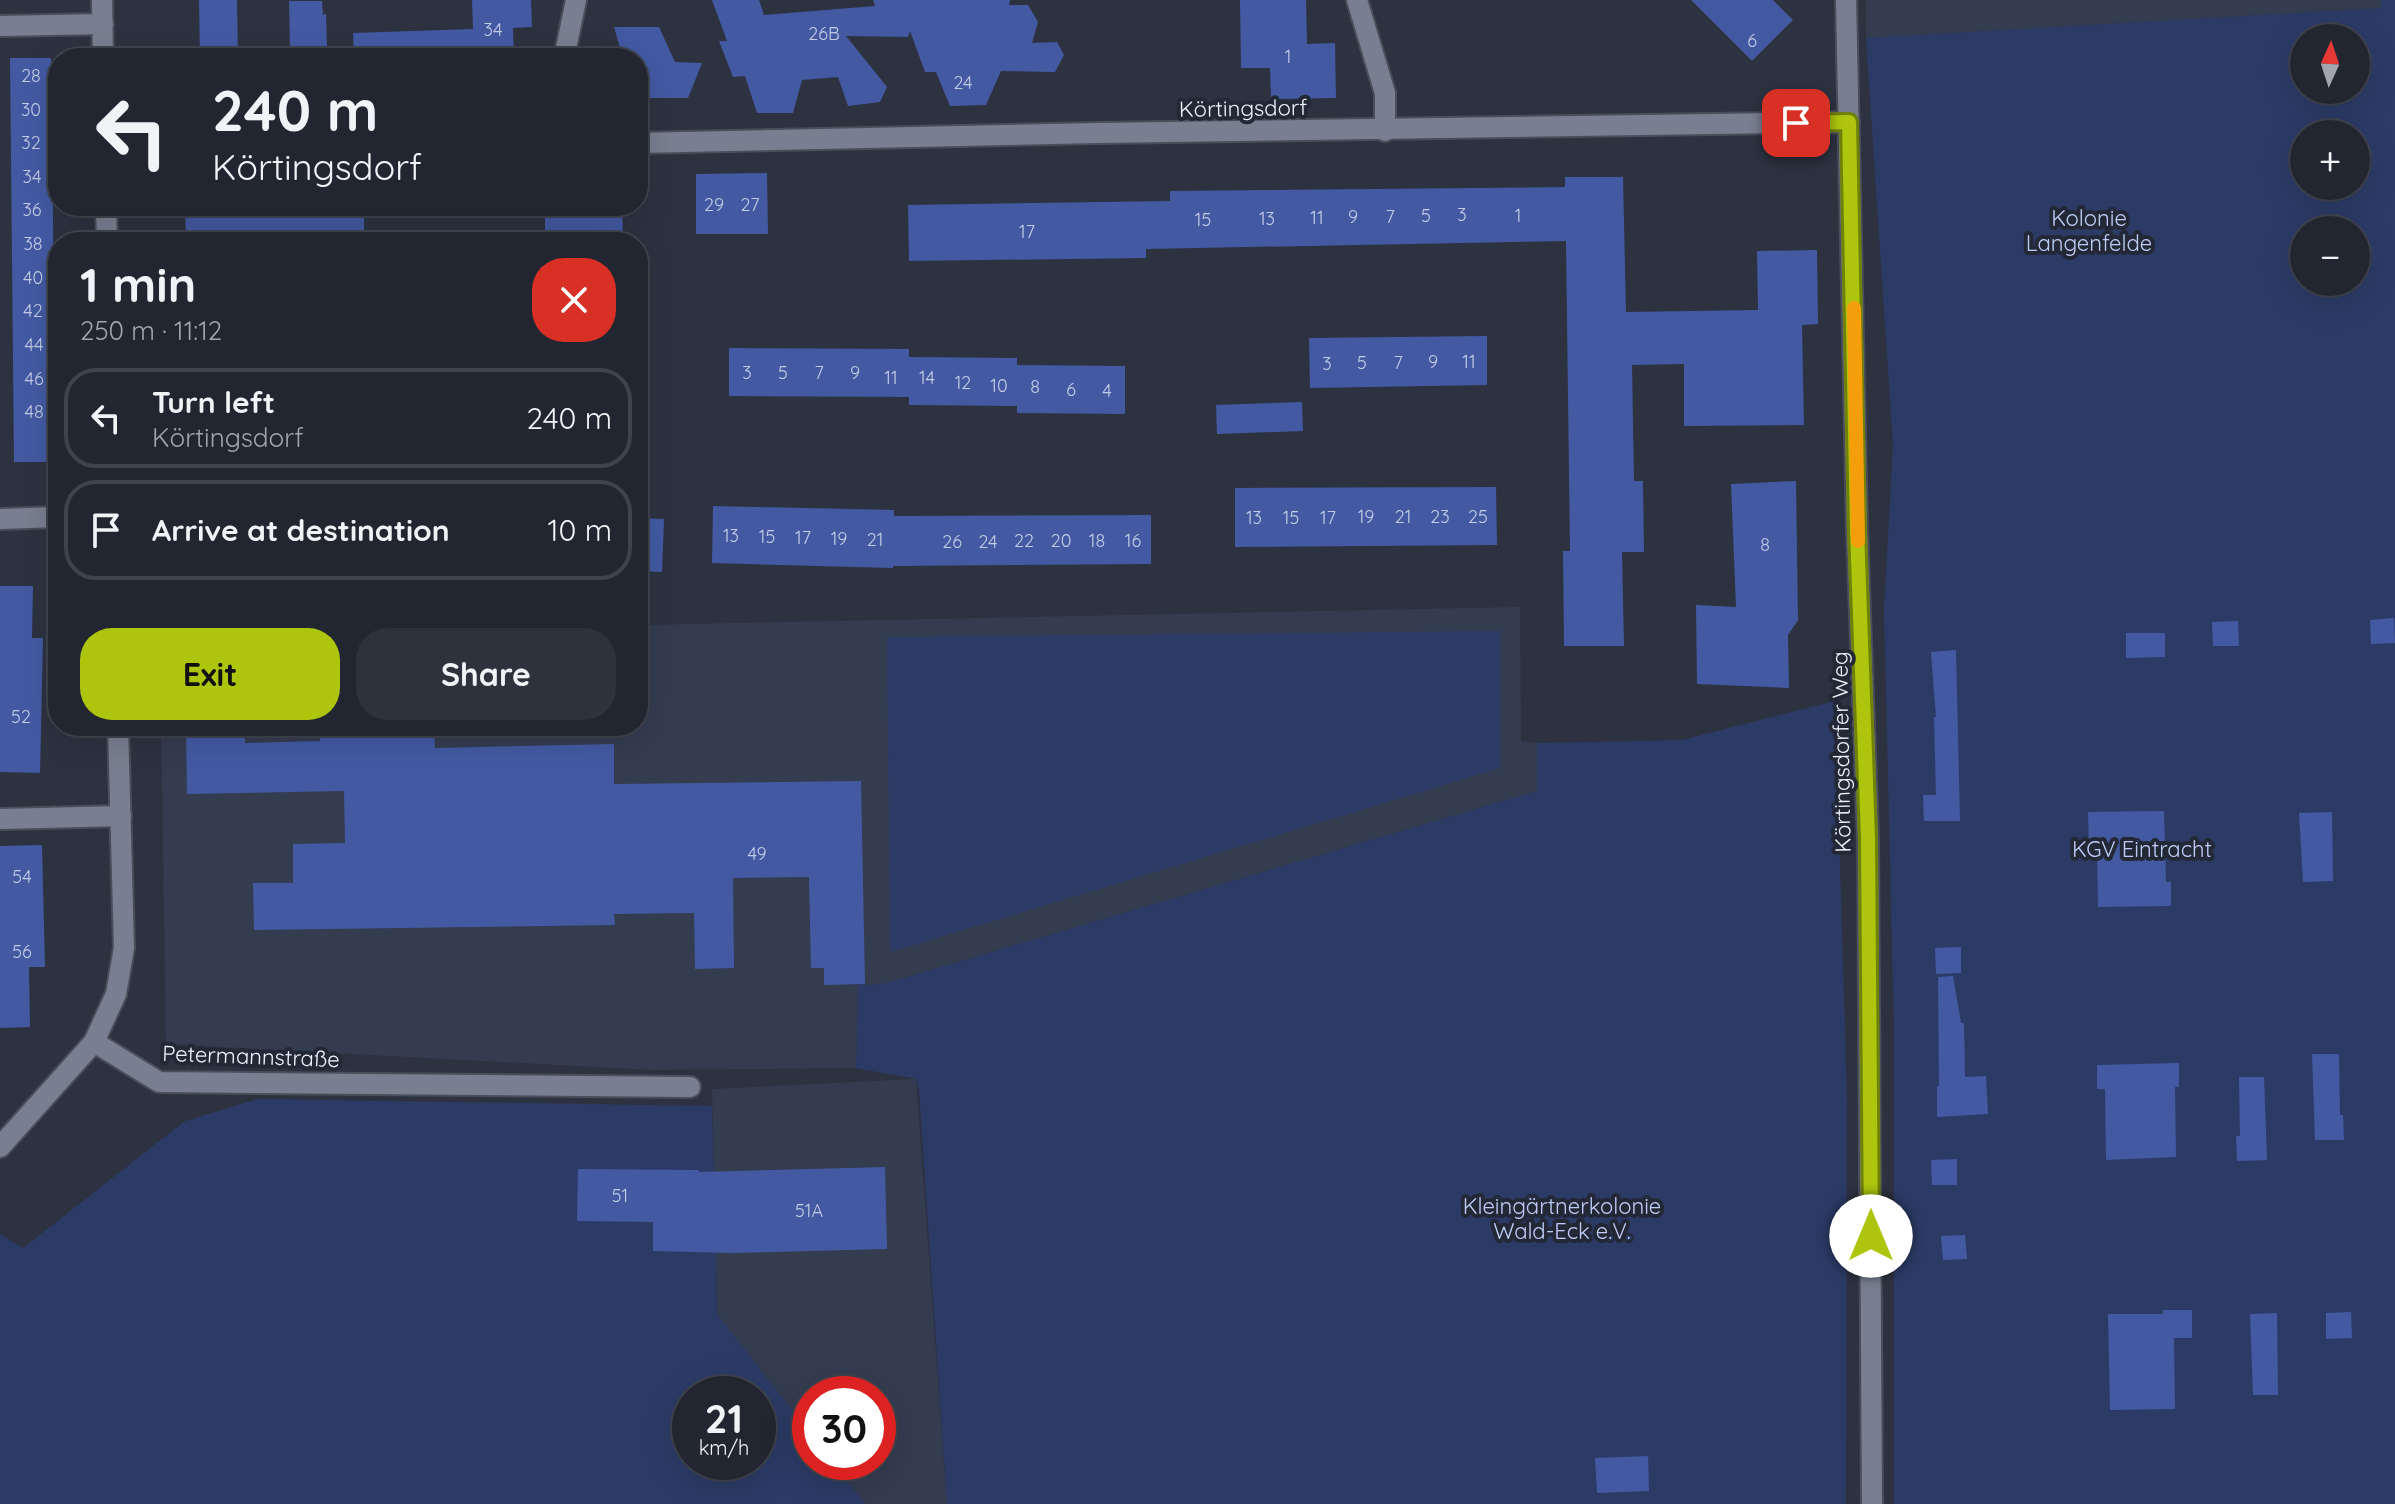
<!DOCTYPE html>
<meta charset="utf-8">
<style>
:root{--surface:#222631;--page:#2e323d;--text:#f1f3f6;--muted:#a2a5ab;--line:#3f434d;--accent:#adc60d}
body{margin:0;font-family:Quicksand,sans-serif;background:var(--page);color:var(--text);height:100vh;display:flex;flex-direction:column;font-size:30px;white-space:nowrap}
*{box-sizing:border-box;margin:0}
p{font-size:26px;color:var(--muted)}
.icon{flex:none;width:44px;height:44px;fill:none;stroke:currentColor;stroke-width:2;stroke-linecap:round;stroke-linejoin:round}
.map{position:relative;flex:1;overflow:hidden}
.panel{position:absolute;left:48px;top:232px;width:600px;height:504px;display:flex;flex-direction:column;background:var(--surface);border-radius:32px;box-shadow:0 8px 32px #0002,0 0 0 2px var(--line)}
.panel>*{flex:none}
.banner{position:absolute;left:48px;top:48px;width:600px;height:168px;border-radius:32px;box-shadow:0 8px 32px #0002,0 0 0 2px var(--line);background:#222631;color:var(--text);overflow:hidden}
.needle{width:52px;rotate:3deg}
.controls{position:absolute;left:2290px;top:24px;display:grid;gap:16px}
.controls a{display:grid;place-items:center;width:80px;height:80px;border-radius:50%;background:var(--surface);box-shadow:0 8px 32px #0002,0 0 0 2px var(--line);font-size:40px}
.speed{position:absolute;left:672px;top:1376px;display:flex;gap:16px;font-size:40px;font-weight:700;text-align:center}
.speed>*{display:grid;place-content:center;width:104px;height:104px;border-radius:50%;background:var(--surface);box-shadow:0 8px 32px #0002,0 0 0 2px var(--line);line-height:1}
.speed small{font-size:20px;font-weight:400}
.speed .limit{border:12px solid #d22;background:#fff;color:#111}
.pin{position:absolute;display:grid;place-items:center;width:68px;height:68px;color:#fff;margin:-34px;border-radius:16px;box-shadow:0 4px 12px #0006}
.me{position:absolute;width:88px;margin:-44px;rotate:0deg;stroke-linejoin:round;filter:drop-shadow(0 0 6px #0008)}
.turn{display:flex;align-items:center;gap:28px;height:168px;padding:0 32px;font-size:36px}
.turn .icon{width:104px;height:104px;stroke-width:2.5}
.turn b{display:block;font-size:56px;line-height:68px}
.round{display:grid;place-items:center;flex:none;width:84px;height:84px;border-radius:32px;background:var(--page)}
.head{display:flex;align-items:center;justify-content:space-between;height:136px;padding:0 32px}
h1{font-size:48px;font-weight:700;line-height:60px}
.primary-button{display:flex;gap:16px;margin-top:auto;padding:16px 32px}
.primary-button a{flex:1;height:92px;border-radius:32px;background:var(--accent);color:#111;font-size:32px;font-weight:700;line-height:92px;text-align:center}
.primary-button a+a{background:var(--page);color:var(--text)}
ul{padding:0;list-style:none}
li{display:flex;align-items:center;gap:24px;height:100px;margin:0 16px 12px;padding:0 16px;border:4px solid var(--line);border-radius:32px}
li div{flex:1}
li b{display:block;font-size:30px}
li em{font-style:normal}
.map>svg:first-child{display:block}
</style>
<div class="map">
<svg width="2395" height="1504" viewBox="0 0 2395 1504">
<rect width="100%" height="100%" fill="#2d3241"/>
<g fill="#343c50">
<path d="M1866 0H2381L2382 8 1866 38Z"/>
<path d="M1520 607 1521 741 1537 743V791L883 984 858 985 856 1068 650 1070 166 1044 161 726H638V625Z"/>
<path d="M916 1079 947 1504H865L832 1462H878V1394H810V1433L717 1314 712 1089Z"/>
</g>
<g fill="#2c3b66" fill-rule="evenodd">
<path d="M2381 0H2395V1504H1894V1029L1884 609 1893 445 1866 38 2381 8ZM2304 38H2356V90H2304ZM2304 134H2356V186H2304ZM2304 230H2356V282H2304Z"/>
<path d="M1500 631V768L890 952 887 637Z"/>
<path d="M1835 701 1847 1097 1846 1504H947L919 1090 916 1079 856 1068 858 985 883 984 1537 791V743L1682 740Z"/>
<path d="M258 1099 712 1106 717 1314 810 1433V1462H832L865 1504H0V1234L23 1248 185 1121ZM690 1394H758V1462H690Z"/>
</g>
<g fill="#435aa3">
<path d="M199 0H237L238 58H200Z"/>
<path d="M472 0H531L532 27 513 28 514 58H354L353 33 473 29Z"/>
<path d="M712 0H759L764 15 875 6 873 0H1010L1009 5H1028L1038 22 1032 43 1057 42 1064 55 1055 72 1001 71 986 105 950 106 936 72H925L910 31 908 37 846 36 887 87 880 102 848 106 838 77 802 80 793 113H757L745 76 733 77 719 41H727Z"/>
<path d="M1240 0H1306L1307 44 1335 43 1336 98 1271 99 1270 68H1241Z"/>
<path d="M1691 0H1773L1793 20 1752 61Z"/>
<path d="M289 1H322L323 15 326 14 327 47H290Z"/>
<path d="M614 27H659L675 62 702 63 688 98H650L638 58H623Z"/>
<path d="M10 58H51L56 462H14Z"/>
<path d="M767 173 768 234H696V174Z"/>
<path d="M1565 177H1623L1626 312 1758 310 1757 251 1817 250 1818 324 1802 325 1804 425 1684 426V364L1632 365 1634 481H1643L1644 552H1622L1624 646H1564L1563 551H1570L1566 241 1146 249V258L909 261 908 205 1170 201V191L1565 187Z"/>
<path d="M185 206H364V242H186Z"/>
<path d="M545 206H622L623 235 545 237Z"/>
<path d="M1487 336V385L1310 388 1309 338Z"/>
<path d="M729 348 909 349V357L1017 358V365L1125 366V414L1017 413V406L909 405V397L729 396Z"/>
<path d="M1302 402 1303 431 1217 434 1216 405Z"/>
<path d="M1796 481 1798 620 1788 635 1789 688 1697 684 1696 605 1736 607 1731 484Z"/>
<path d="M1496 487 1497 545 1235 547V488Z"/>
<path d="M713 506 894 510V516L1151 515V564L893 566V568L712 563Z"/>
<path d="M638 518 664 519 662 572 638 571Z"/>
<path d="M0 586H33L32 638H43L40 773 0 772Z"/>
<path d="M2394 618 2395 643 2371 644 2370 620Z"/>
<path d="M2238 621 2239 646H2213L2212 622Z"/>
<path d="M2126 633H2165V657L2126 658Z"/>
<path d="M1956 650 1960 821H1924L1923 795H1936L1934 717H1936L1931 652Z"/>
<path d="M186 726H245V743L320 741V726H434L435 748 614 744V784L861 781 865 984 824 985V968H811L809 877 733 878 734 968 695 969 694 913 614 914 615 925 254 930 253 883H293V844L345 843 344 791 187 794Z"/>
<path d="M2164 811 2166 882H2171V906L2098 907 2097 846H2089L2088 812Z"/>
<path d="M2332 812 2333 881 2303 882 2299 813Z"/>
<path d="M42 845 45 967H29L30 1027 0 1028V846Z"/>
<path d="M1961 947V973L1936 974 1935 948Z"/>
<path d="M1953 976 1961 1023H1964L1965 1077 1986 1076 1988 1114 1937 1117V1086H1939L1938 977Z"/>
<path d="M2312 1054H2339L2340 1115H2343L2344 1140H2315Z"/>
<path d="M2179 1063V1087H2175L2176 1157 2106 1160 2105 1089H2097V1065Z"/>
<path d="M2239 1077H2264L2267 1160 2237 1161 2236 1136H2240Z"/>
<path d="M1957 1159V1185H1932L1931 1160Z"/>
<path d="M885 1167 887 1249 733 1253 653 1251V1222L577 1221 578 1169 699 1170V1172Z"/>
<path d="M1965 1235 1967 1259 1943 1260 1941 1236Z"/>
<path d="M2163 1310H2192V1338H2174L2175 1409 2110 1410 2108 1314H2163Z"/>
<path d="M2351 1312 2352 1338 2326 1339V1313Z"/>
<path d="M2277 1313 2278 1395H2253L2250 1314Z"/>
<path d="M1648 1456 1649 1491 1597 1493 1595 1458Z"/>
</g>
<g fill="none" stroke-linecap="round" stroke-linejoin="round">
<defs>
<g id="minor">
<path d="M102 0 103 58"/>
<path d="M1357 0 1385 93V131"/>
<path d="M1846 0 1857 530 1868 838 1872 1504"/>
<path d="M0 26 103 24"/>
<path d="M564 58 576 0"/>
<path d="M638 143 1099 133 1849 122"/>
<path d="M106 206 107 242"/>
<path d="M0 519 58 517"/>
<path d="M0 819 121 816"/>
<path d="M94 1042 159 1082 690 1087"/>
<path d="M0 1147 94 1042 116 994 124 948 118 726"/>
</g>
</defs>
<use href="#minor" stroke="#494e5a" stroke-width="24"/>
<use href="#minor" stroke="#787f90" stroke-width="20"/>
</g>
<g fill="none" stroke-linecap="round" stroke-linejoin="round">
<defs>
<path id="route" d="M1796 123 1849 122 1857 530 1868 838 1871 1236"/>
</defs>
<use href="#route" stroke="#708108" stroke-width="20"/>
<use href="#route" stroke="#adc60d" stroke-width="14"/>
<path stroke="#f59e0b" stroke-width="14" d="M1854 308 1858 541"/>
</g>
<g text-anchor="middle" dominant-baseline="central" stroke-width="8" stroke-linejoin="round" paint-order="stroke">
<g font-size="18" fill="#c3cce6">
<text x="493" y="29">34</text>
<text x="824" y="33">26B</text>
<text x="1752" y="40">6</text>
<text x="1288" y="56">1</text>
<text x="31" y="75">28</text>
<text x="963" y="82">24</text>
<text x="31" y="109">30</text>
<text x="31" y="142">32</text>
<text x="32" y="176">34</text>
<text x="714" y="204">29</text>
<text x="750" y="204">27</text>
<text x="32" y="209">36</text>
<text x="1462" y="214">3</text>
<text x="1426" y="215">5</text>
<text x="1518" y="215">1</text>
<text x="1353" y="216">9</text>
<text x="1390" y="216">7</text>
<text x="1317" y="217">11</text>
<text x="1267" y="218">13</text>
<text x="1203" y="219">15</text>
<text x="1027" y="231">17</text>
<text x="33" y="243">38</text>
<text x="33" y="277">40</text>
<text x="33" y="310">42</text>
<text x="34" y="344">44</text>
<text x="1433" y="361">9</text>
<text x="1469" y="361">11</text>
<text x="1362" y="362">5</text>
<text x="1398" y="362">7</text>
<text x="1327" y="363">3</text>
<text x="747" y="372">3</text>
<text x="783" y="372">5</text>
<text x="819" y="372">7</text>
<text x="855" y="372">9</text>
<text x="891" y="377">11</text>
<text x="927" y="377">14</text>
<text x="34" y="378">46</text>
<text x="963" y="382">12</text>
<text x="999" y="385">10</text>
<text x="1035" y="386">8</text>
<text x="1071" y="389">6</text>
<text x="1107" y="390">4</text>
<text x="34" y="411">48</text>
<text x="1366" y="516">19</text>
<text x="1403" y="516">21</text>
<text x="1440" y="516">23</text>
<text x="1478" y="516">25</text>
<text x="1254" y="517">13</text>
<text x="1291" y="517">15</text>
<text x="1328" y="517">17</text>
<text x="731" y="535">13</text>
<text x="767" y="536">15</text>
<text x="803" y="537">17</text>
<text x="839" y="538">19</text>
<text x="875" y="539">21</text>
<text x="1024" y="540">22</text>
<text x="1061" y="540">20</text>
<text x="1097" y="540">18</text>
<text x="1133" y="540">16</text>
<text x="952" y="541">26</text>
<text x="988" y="541">24</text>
<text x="1765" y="544">8</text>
<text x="21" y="716">52</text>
<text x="757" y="853">49</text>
<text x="22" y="876">54</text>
<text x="22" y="951">56</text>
<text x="620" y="1195">51</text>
<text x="809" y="1210">51A</text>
</g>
<g font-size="22" fill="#eef2fc" stroke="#232836">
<text transform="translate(1243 108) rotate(-1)">Körtingsdorf</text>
<text transform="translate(1841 752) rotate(-91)">Körtingsdorfer Weg</text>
<text transform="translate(251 1056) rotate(2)">Petermannstraße</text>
</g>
<g font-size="22" fill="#bdcdf6" stroke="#232836">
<text x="2089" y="218">Kolonie<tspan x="2089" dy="25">Langenfelde</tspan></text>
<text x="2142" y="849">KGV Eintracht</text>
<text x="1562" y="1206">Kleingärtnerkolonie<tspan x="1562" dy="25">Wald-Eck e.V.</tspan></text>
</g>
</g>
</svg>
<div class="controls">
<a><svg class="needle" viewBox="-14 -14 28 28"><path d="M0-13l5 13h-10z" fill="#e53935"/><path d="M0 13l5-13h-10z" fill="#a2a5ab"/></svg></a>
<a>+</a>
<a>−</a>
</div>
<div class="speed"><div>21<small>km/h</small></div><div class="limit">30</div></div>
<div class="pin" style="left:1796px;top:123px;background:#d93025"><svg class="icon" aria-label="arrive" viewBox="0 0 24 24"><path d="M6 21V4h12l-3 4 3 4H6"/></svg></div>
<svg class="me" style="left:1871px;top:1236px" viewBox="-20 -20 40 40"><circle r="19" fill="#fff"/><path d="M0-13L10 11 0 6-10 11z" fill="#adc60d"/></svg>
<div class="banner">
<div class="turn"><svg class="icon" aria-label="left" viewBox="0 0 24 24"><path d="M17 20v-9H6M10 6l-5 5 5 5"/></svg><div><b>240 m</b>Körtingsdorf</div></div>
</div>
<section class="panel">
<div class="head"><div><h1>1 min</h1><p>250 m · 11:12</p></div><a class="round" style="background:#d93025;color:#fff"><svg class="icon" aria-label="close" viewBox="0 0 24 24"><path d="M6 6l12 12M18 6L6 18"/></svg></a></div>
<ul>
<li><svg class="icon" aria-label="left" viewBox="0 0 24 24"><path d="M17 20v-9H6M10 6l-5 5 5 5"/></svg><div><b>Turn left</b><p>Körtingsdorf</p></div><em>240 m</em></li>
<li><svg class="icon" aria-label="arrive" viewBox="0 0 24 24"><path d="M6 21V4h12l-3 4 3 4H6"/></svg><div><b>Arrive at destination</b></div><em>10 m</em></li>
</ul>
<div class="primary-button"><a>Exit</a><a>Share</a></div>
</section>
</div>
